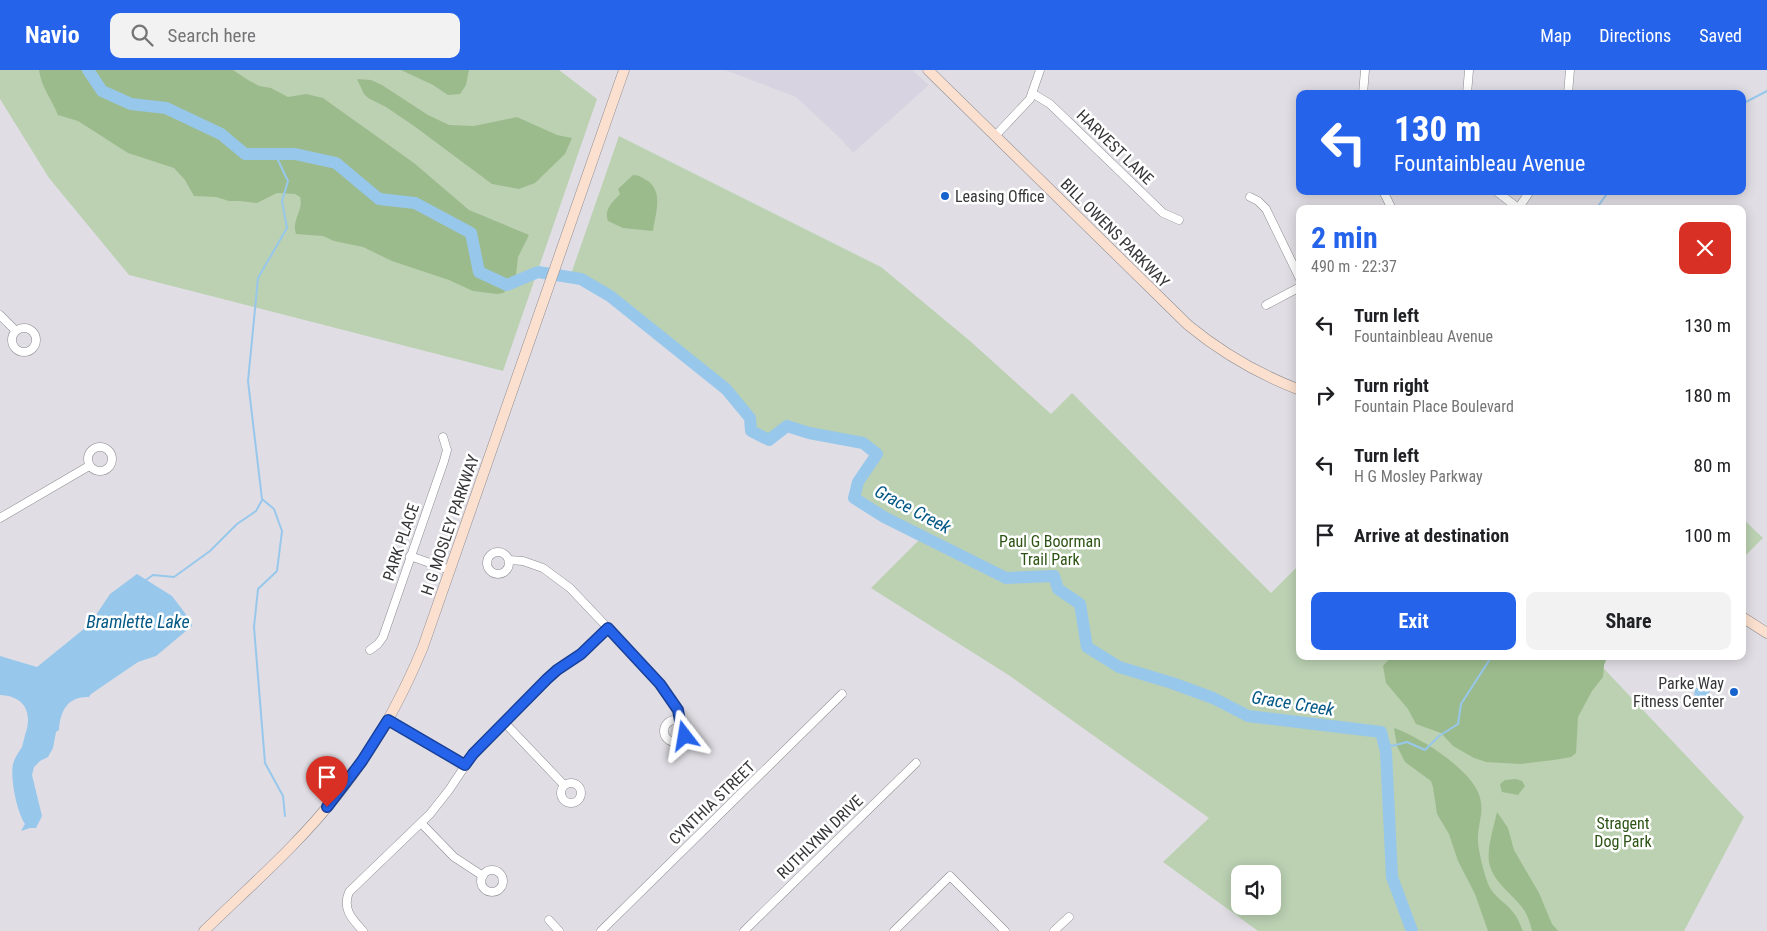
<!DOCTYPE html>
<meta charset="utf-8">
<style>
:root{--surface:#fff;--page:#f2f2f2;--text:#202124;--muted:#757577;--accent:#2563eb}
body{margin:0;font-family:"Roboto Condensed",sans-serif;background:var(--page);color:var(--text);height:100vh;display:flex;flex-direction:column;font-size:19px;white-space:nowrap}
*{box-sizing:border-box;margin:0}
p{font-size:16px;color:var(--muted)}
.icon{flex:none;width:28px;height:28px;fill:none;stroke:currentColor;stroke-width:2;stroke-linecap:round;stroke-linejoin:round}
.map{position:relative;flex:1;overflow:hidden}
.panel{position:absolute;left:1296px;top:135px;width:450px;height:455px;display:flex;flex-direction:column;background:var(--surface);border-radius:10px;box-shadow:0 2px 12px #0003}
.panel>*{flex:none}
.hud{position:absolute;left:1296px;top:20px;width:450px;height:105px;border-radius:10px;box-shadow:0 2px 12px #0003;background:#2563eb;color:#fff;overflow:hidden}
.tools{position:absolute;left:1231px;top:795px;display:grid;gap:10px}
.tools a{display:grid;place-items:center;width:50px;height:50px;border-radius:10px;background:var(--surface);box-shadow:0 2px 12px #0003;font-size:25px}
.pin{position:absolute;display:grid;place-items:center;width:42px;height:42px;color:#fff;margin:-51px -21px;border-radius:50% 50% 50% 0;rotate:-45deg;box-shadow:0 0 5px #0007}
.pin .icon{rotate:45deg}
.me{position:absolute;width:55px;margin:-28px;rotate:346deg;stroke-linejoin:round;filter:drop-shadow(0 0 4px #0008)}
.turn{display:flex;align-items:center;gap:18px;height:105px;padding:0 15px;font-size:22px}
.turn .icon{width:65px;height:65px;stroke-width:2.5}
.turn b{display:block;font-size:35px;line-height:42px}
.round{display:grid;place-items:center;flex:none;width:52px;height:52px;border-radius:10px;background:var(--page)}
.headline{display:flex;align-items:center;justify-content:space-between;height:85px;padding:0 15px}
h1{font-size:30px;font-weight:700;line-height:38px;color:var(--accent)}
.button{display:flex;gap:10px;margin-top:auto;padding:10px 15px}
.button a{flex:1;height:58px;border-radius:10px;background:var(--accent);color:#fff;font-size:20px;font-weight:700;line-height:58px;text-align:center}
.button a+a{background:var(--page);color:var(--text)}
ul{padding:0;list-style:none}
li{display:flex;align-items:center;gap:15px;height:70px;padding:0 15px}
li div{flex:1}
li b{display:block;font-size:19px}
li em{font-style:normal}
header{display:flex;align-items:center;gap:30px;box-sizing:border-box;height:70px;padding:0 25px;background:var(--accent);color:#fff}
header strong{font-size:24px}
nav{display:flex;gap:28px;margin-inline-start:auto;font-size:18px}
.search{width:350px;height:45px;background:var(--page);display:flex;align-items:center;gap:12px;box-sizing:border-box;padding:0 18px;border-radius:10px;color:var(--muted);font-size:19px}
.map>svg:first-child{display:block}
</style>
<header>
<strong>Navio</strong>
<div class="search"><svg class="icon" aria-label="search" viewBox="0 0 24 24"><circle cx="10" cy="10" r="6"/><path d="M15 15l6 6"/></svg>Search here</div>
<nav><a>Map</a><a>Directions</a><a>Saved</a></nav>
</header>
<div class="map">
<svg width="1767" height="861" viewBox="0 0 1767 861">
<rect width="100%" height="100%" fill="#e0dee4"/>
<path fill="#d7d3e1" d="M725 0H912L929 15 853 83 841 69 796 27Z"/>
<g fill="#bbd1b2" fill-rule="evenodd">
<path d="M0 0H559L597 29 503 301 129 205 49 108 0 29Z"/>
<path d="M619 66 881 197 970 271 1051 344 1072 323 1271 523 1298 496 1300 498V586H1592L1744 747 1684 861H1258L1163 792 1209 748 1010 606 871 518 923 466 884 447 854 428 858 412 877 384 863 373 809 363 787 356 769 370 751 361 750 348 726 319 610 226 581 209 570 207ZM1240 804H1272V836H1240Z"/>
<path d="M1742 448 1763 468 1743 488H1742Z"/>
</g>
<g fill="#9cbb8d">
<path d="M39 0H233L248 10 259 16 271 18 288 27 306 24 323 28 414 93 469 140 529 165 518 187 516 205 512 216 503 223 497 224 473 221 449 210 392 191 363 177 334 171 323 166 296 164C291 150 304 140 300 127L295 124 277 123 257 133 240 131H229L216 127 194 126 185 110 174 98 128 83 78 51 58 45C51 28 42 19 39 0Z"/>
<path d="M401 0H469L466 15 460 24 448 25 433 15Z"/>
<path d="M357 9 371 10 382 15 428 45 449 55 474 56 517 47 557 65 572 68 565 84 535 113 519 119 492 114 414 56 386 37 368 28 364 24Z"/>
<path d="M633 105C640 105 642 108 648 111 664 123 655 145 653 161L623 158 608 151C604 139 612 133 620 124L618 119Z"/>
<path d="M1392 586H1608L1604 595 1603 607 1592 621 1578 647 1576 683 1571 687 1554 690 1520 694 1486 692 1474 688 1453 676 1441 663 1416 654 1408 639 1386 613 1383 596Z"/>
<path d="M1394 658C1420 667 1479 703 1481 733 1483 746 1477 758 1478 771 1478 780 1485 807 1489 816 1494 827 1505 832 1512 841 1517 846 1520 854 1523 861H1488L1475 824 1458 791 1449 764 1437 744 1433 717 1431 711 1405 692 1397 676Z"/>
<path d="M1516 709 1522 711 1525 716 1518 725 1502 722 1500 714 1505 710Z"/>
<path d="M1497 742 1508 758 1514 780 1539 823 1552 854 1558 861H1532C1530 852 1527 843 1521 836 1511 823 1492 811 1489 792 1487 776 1494 757 1497 742Z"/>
</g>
<g fill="#98c7ec">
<path d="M137 504 172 526 191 551 192 556 156 586 138 592 91 624 89 627C67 626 60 642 59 660L56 662 53 678 48 687 40 691 34 697 32 705 42 746 36 758H30L21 761 25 754C17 742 10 709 13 694 15 687 18 683 22 677 23 673 24 669 25 665 33 643 25 626 0 625V586L37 597 90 554 110 524Z"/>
<path d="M1701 611 1710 612 1709 628 1694 627 1695 618H1700Z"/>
</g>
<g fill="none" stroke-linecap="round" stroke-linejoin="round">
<g stroke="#98c7ec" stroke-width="2">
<path d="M1742 34 1767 21"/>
<path d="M275 84 288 111 282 131 287 158 258 208 248 311 262 429 274 439 282 461 277 501 258 519 254 557 265 693 283 726 285 746"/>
<path d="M1596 139 1609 121"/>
<path d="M146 510 153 505 174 507 210 481 237 454 256 441 262 430"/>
<path d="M1383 670 1392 676 1407 672 1425 680 1439 666 1458 654 1461 634 1492 586"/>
</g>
<path stroke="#98c7ec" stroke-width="12" d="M88 0 102 21 131 34 166 38 221 64 245 84H295L336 93 379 129 415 133 471 163 479 202 507 215 538 202 581 209 610 226 726 319 750 348 751 361 769 370 787 356 809 363 863 373 877 384 858 412 854 428 884 447 1006 508 1054 506 1058 519 1080 534 1087 577 1119 597 1172 613 1213 628 1248 646 1381 662 1386 682 1392 807 1412 861"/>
<defs>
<g id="minor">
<path d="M1032 23 1050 34 1163 143 1179 150"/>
<path d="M1363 24 1365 0"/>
<path d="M1467 24 1469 0"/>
<path d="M1568 24 1570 0"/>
<path d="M995 66 1030 29 1040 0"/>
<path d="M1383 121 1392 139"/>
<path d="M1496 121 1518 138"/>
<path d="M1250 127 1258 131 1266 139 1300 209"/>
<path d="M1518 139 1530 121"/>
<path d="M1266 235 1300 217"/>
<path d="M0 245 16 261"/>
<circle cx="24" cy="270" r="12"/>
<circle cx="100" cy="389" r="12"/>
<path d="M0 448 89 396"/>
<circle cx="498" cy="493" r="11"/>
<path d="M410 486 450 500"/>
<path d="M509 490 523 491 543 498 570 518 660 613 678 640 680 651"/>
<path d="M370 580 378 574 383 567 444 391 447 380 443 367"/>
<path d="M388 650 465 695"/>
<circle cx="675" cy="661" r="11"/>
<path d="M504 652 564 715"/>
<circle cx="571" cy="723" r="10"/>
<path d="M421 753 454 787 483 806"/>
<circle cx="492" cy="811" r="11"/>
<path d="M549 850 559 861"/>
<path d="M363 861C352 849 342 839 349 822L430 744 449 720 473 684 550 606 581 584 608 558"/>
<path d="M601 861 842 624"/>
<path d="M744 861 916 693"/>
<path d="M894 861 950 806 1005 861"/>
<path d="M1054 861 1069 847"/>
</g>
<g id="secondary">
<path d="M928 0 1188 255C1222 283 1258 304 1300 320"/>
<path d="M1742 547 1767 563"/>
<path d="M204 861C249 817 298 775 337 725 374 680 401 630 423 577L624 0"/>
</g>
</defs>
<use href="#minor" stroke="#8d8c92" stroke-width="9"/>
<use href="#secondary" stroke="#8d8c92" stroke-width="11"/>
<use href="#minor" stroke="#fff" stroke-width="8"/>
<use href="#secondary" stroke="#fbe0cf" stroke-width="10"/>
</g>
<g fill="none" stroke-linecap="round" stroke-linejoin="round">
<defs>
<path id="route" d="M327 737 362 691 388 650 465 695 473 684 547 609 557 600 581 584 608 558 660 614 678 640 680 651 685 656V666"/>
</defs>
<use href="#route" stroke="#184099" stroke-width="12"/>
<use href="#route" stroke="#2563eb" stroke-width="9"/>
</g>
<g fill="#1763ce" stroke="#fff" stroke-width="2">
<circle cx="945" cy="126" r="5"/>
<circle cx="1734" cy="622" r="5"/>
</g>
<g text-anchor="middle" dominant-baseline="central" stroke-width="5" stroke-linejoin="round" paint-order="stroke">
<g font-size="16" fill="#353437" stroke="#fff">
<text transform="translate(1115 77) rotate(44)">HARVEST LANE</text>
<text transform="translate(1115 163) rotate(45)">BILL OWENS PARKWAY</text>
<text transform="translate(450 455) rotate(-71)">H G MOSLEY PARKWAY</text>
<text transform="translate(401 472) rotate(-71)">PARK PLACE</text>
<text transform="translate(712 733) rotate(-44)">CYNTHIA STREET</text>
<text transform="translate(820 767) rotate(-44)">RUTHLYNN DRIVE</text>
</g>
<g font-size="16" fill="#353437" stroke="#fff" text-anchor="start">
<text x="955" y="126">Leasing Office</text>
<text x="1724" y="613" text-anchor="end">Parke Way<tspan x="1724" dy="18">Fitness Center</tspan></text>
</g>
<g font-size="16" fill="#2d5414" stroke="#fff">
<text x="1050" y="471">Paul G Boorman<tspan x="1050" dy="18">Trail Park</tspan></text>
<text x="1623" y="753">Stragent<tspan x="1623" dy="18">Dog Park</tspan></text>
</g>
<g font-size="18" font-style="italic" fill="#045885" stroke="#fff">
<text transform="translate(913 439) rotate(28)">Grace Creek</text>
<text x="138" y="551">Bramlette Lake</text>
<text transform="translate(1293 633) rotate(9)">Grace Creek</text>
</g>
</g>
</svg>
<div class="tools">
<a><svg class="icon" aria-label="sound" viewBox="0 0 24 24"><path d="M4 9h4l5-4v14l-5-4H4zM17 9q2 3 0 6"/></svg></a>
</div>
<div class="pin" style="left:327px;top:737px;background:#d93025"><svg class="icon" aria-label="arrive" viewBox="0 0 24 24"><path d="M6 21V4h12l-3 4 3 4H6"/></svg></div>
<svg class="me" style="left:685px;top:666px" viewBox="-20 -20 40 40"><path d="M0-17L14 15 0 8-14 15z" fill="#2563eb" stroke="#fff" stroke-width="4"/></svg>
<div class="hud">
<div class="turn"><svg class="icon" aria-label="left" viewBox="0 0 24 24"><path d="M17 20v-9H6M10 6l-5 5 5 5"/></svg><div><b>130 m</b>Fountainbleau Avenue</div></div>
</div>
<section class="panel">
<div class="headline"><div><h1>2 min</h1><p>490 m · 22:37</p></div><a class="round" style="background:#d93025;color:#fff"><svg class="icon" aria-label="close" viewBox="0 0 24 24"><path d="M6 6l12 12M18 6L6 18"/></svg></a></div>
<ul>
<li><svg class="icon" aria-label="left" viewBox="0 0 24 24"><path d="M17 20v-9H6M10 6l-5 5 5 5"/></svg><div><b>Turn left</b><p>Fountainbleau Avenue</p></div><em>130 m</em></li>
<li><svg class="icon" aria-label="right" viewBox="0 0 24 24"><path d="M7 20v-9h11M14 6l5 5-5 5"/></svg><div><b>Turn right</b><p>Fountain Place Boulevard</p></div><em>180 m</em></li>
<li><svg class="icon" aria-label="left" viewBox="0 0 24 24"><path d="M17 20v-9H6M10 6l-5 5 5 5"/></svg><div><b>Turn left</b><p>H G Mosley Parkway</p></div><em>80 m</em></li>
<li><svg class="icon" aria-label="arrive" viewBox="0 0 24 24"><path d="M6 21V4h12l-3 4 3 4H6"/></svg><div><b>Arrive at destination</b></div><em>100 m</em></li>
</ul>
<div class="button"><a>Exit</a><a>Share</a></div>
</section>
</div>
